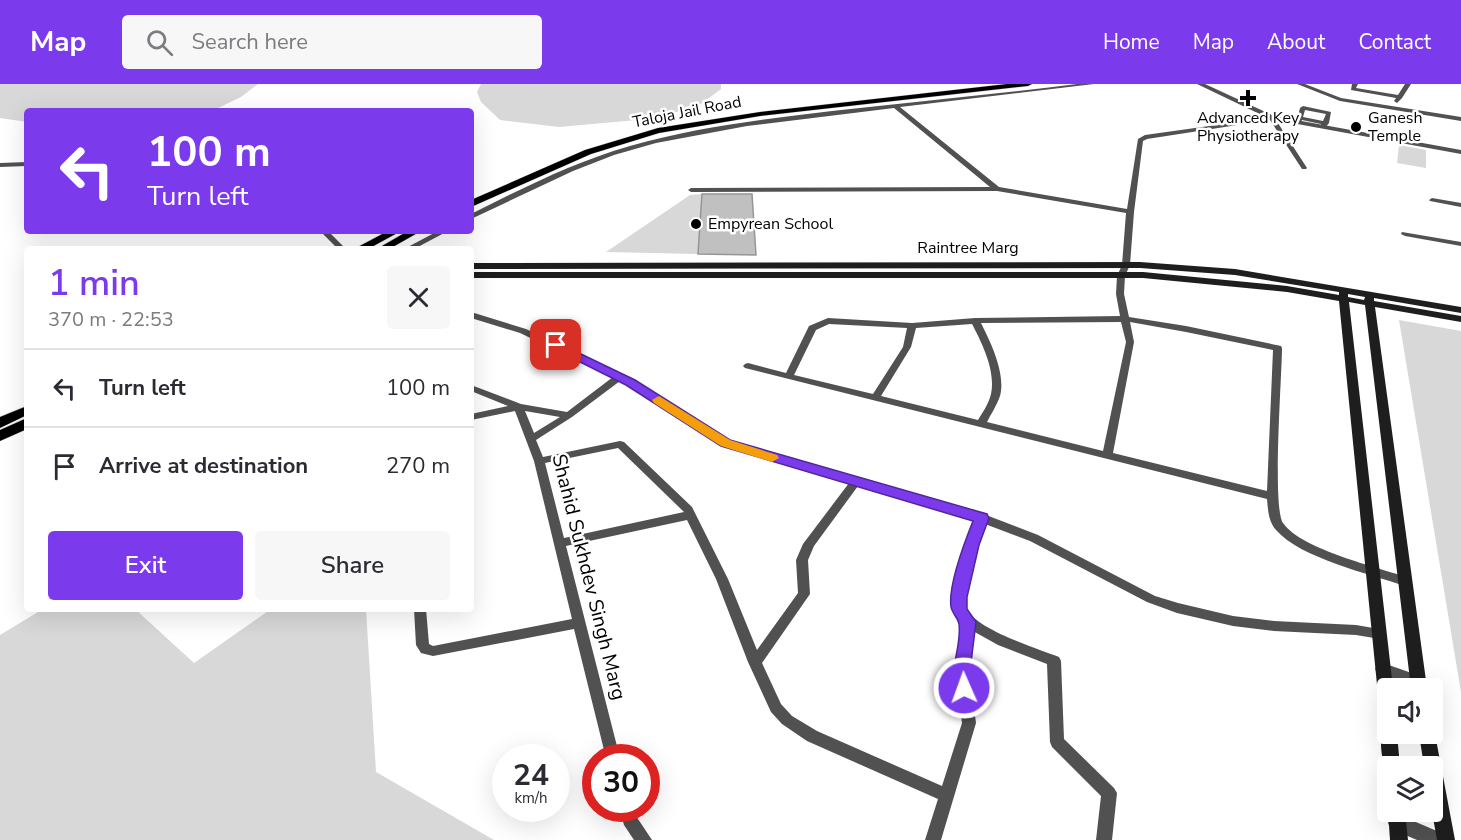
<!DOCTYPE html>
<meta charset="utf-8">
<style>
:root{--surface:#fff;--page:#f7f7f7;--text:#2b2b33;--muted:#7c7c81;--line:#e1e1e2;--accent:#7c3aed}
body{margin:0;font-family:"Nunito Sans",sans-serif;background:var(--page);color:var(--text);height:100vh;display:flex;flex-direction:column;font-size:22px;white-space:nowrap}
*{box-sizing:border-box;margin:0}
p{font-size:20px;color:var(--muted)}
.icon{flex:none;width:33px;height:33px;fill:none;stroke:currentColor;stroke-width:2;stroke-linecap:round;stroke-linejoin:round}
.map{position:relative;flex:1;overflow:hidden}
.side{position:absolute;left:24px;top:162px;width:450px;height:366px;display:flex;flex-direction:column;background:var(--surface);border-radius:6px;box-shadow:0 6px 24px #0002}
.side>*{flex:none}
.guide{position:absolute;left:24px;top:24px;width:450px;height:126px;border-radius:6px;box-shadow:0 6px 24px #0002;background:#7c3aed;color:#fff;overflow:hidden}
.fabs{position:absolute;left:1377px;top:594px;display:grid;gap:12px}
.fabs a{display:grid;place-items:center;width:66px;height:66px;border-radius:6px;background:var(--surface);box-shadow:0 6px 24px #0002;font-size:30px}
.speed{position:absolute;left:492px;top:660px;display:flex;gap:12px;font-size:30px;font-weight:700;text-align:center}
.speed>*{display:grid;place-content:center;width:78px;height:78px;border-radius:50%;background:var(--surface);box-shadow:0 6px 24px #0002;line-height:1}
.speed small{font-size:15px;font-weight:400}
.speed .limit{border:9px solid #d22;background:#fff;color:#111}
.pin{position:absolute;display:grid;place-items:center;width:51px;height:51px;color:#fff;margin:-26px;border-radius:12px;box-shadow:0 3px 9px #0006}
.me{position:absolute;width:66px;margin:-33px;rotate:358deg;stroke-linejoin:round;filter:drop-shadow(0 0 4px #0008)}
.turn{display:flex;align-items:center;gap:21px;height:126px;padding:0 24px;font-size:27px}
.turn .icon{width:78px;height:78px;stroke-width:2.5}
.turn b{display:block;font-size:42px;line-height:51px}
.round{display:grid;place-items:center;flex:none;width:63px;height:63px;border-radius:6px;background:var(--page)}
.head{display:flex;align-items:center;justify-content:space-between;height:102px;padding:0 24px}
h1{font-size:36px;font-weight:600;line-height:45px;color:var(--accent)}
.action{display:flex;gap:12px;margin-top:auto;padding:12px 24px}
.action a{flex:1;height:69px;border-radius:6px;background:var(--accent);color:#fff;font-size:24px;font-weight:600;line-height:69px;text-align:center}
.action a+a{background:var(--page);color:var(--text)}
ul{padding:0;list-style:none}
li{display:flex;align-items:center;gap:18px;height:78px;padding:0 24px;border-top:2px solid var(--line)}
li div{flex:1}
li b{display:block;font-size:22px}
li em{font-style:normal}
header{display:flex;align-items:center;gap:36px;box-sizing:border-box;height:84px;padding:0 30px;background:var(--accent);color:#fff}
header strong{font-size:28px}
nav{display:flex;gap:33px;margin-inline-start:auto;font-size:21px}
.search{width:420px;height:54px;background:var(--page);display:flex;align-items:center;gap:15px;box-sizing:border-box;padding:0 21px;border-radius:6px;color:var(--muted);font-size:22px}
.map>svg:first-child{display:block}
</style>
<header>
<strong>Map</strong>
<div class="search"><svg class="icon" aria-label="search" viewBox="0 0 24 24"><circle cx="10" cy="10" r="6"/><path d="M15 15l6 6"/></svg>Search here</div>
<nav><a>Home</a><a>Map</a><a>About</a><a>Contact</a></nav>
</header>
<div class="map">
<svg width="1461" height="756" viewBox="0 0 1461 756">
<rect width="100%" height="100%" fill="#fff"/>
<g fill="#d8d8d8">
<path d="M0 0H258L241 13 212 27H27V38L0 34Z"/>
<path d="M481 0H721V5L697 23 648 35 559 43 500 36 481 18 477 8Z"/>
<path d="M1399 61 1426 66V84L1397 79Z"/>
<path d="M702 110 698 170 606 168 690 111Z"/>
<path d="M1399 236 1461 247V608Z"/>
<path d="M43 525H135L194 579 271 525H366L376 688 494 756H0V551Z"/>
</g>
<path fill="#c0c0c0" stroke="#959595" stroke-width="1.5" d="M702 110H752L756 171 698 170Z"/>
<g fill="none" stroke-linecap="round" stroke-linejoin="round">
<defs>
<g id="primary">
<path d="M1007 0H1032L1028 2 760 32 659 49 591 70 471 123V116L585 66 658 44 760 28Z"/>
<path d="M388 147H401L368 165H354Z"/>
<path d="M408 147H421L391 164 386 165 382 162Z"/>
<path d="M27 322V331L0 344V333Z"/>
<path d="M27 334V345L0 357V346Z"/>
</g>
</defs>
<use href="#primary" stroke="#dbdbdb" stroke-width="1"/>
<g fill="#515151" fill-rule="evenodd">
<path d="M1077 0H1094L900 23 999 103 1127 125 1138 55 1145 51 1274 33 1307 84 1306 85H1302L1270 36 1147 55 1143 57 1134 128 1130 181 1125 192 1124 210 1129 233 1186 242 1281 262 1282 264C1282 291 1272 423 1283 439 1302 466 1378 483 1409 494L1411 497 1409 500 1405 502C1370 490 1300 474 1276 446 1268 437 1268 425 1267 415L745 284 743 282 745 280 748 279 786 289 809 242 828 234 912 239 975 234 1120 232 1116 210 1117 192 1122 181 1126 129 997 107 691 108 688 106 691 104 990 103 894 24 747 42 656 59 614 71 573 87 471 135V130C523 104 574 78 630 62 696 43 765 35 832 27 914 18 996 10 1077 0ZM1121 238 1126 258 1103 367 987 338C991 330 997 321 1000 312 1006 290 991 259 981 239ZM1130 238 1186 248 1273 266 1267 407 1113 369 1134 258ZM829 240 907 244 903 263 873 310 794 291 816 246ZM972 240C982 259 996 287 991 310 989 319 983 328 978 336L881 312 911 263 916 244Z"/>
<path d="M1297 0H1305L1341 14 1461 33V37L1340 17Z"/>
<path d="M1352 0H1358L1356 4 1398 11 1405 0H1411L1402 14 1397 19 1394 17 1396 14 1351 6Z"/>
<path d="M1303 22 1331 28 1329 39 1325 44H1321V40L1302 36 1300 40H1296L1300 24ZM1305 26 1326 30 1323 37 1303 33Z"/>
<path d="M27 78V82L0 83V79Z"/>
<path d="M1432 114 1461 119V123L1430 117 1429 116Z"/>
<path d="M320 147H328L346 165H338Z"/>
<path d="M438 147H448L414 165H404Z"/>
<path d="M1402 148 1461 158V162L1405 152 1401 150Z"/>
<path d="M471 228 526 245 623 291 729 357 986 431 1038 451 1155 512 1178 519 1233 532 1274 537 1356 541 1385 546 1386 550 1385 554 1380 555 1356 551 1274 547 1233 542 1177 529 1147 518 1030 457 985 440C978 458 959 506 966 524 975 545 1038 565 1059 573L1061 577 1064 655 1114 704 1117 709 1112 756H1096L1101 712 1052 663 1050 658 1047 580 998 561 973 547 969 587 976 639 941 756H925L938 715 807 657 782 640 771 628 748 578 716 495 687 436 566 462 620 674H606L574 545 433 572 421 569 416 561 414 525H426L429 560 433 562 572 535 534 377 515 327 471 336V330L508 322 471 307V301L521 320 567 328 613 293 520 249 471 234ZM620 297 721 361 849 399 803 460 796 476 798 509 757 566 728 495 692 423 624 358 620 357 543 373 536 356 572 333ZM525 327 560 333 534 349ZM618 364 684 428 564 454 545 379ZM858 402 975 436C964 463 941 511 961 537L955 587 962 639 942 702 817 647 792 632 781 620 762 579 810 510 808 476 814 462Z"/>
<path d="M619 724H634L636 732 652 756H634L624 741Z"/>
</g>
<g fill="#515151" fill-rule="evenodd">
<path d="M1197 0H1205L1274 32 1461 66V70L1270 35Z"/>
<path d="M1383 579 1423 593 1426 598 1423 603 1418 604 1378 590 1375 585 1378 580Z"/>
<path d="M1397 730 1444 750 1447 756H1417L1391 745 1388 739 1391 733Z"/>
</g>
<g fill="#1e1e1e" fill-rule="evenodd">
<path d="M1140 178 1235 185 1461 223V229L1374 214V217L1461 232V238L1375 223 1427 604H1411L1365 221 1349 218 1393 604H1388V638L1382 636 1380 631 1339 217 1287 208 1143 194H471V188H1143L1287 202 1339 211V208L1235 191 1140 184 471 185V179ZM1348 210 1365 213 1364 216 1348 213Z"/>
<path d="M1388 643V650H1397L1400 682H1388V688C1381 679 1379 655 1383 645Z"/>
<path d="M1432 645 1435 650 1455 756H1437L1432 728V682H1424L1419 650H1432Z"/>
<path d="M1388 727 1405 728 1408 756H1390Z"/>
</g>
<use href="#primary" fill="#000" fill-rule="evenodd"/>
</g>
<path fill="#7c3aed" stroke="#51269a" stroke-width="1.5" d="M556 258 635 296 730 356 987 430 989 434 979 461 967 513V525L976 538 970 587 973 604 970 610 964 612 958 610C947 586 962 564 959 540 958 534 952 529 951 523 948 502 965 457 973 437L721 362 626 301 552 264 550 261Z"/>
<path fill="#f59e0b" d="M659 312 730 356 777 371 779 374 772 378 721 362 654 319 652 316Z"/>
<g fill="#000" stroke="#fff" stroke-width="2">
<path d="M1245 5h6v6h6v6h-6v6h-6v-6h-6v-6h6z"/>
<circle cx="1356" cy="43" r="6"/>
<circle cx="696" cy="140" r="6"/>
</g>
<g text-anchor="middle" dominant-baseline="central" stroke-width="5" stroke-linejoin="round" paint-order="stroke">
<g font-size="16" fill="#000" stroke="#fff">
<text transform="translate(687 28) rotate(-11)">Taloja Jail Road</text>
<text x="968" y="164">Raintree Marg</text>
</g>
<g font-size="16" fill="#000" stroke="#fff" text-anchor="start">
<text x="1248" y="34" text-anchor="middle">Advanced Key<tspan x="1248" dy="18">Physiotherapy</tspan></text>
<text x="1368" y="34">Ganesh<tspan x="1368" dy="18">Temple</tspan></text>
<text x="708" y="140">Empyrean School</text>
</g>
<g font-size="20" fill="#000" stroke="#fff">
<text transform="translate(589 493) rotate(76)">Shahid Sukhdev Singh Marg</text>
</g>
</g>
</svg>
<div class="fabs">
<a><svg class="icon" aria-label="sound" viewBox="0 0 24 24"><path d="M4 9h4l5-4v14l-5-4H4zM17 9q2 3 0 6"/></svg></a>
<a><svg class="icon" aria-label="layers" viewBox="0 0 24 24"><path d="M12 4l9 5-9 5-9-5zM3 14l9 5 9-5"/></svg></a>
</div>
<div class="speed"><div>24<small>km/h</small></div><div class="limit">30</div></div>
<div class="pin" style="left:556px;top:261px;background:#d93025"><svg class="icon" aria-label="arrive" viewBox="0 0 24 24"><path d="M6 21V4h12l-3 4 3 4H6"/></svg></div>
<svg class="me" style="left:964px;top:604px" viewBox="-20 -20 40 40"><circle r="17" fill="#7c3aed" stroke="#fff" stroke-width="3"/><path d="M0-11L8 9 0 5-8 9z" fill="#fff"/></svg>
<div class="guide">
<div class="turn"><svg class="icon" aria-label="left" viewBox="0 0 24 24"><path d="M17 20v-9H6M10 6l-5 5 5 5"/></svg><div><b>100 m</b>Turn left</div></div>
</div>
<section class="side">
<div class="head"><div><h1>1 min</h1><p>370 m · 22:53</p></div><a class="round"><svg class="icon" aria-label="close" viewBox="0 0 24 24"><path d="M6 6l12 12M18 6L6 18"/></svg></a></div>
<ul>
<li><svg class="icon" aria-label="left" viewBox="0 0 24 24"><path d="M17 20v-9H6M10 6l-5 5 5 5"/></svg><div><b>Turn left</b></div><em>100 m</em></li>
<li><svg class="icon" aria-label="arrive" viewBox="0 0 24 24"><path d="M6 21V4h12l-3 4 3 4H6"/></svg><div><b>Arrive at destination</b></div><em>270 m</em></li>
</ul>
<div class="action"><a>Exit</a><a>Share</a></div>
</section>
</div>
